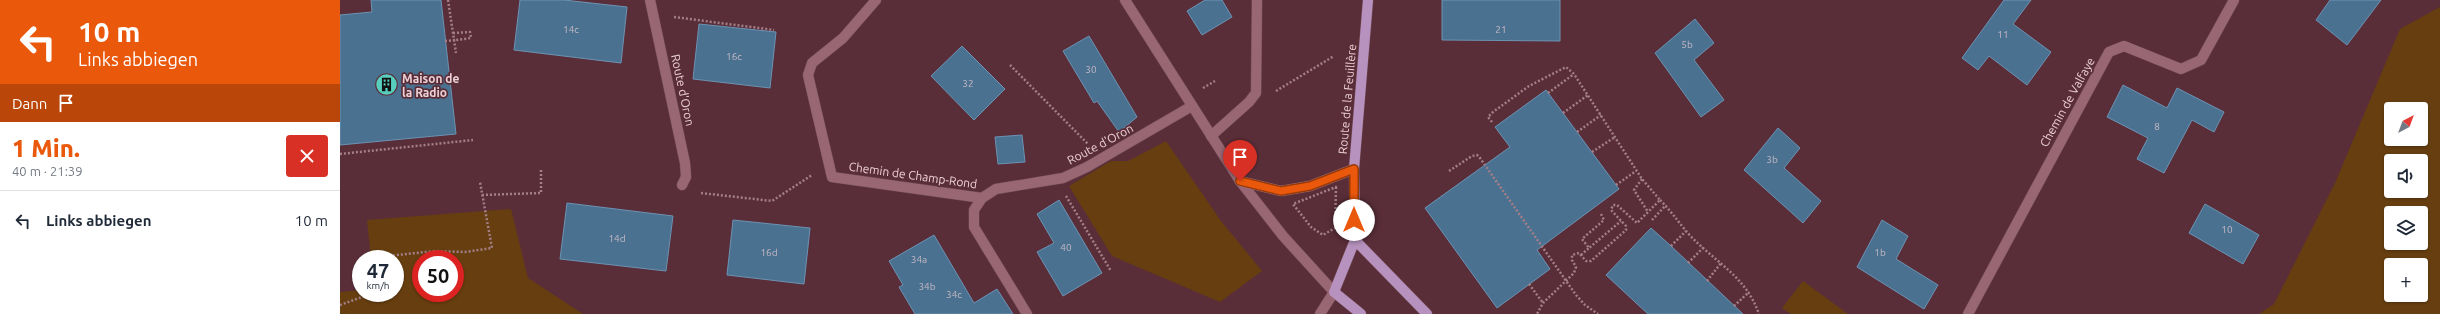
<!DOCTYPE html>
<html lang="de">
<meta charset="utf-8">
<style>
:root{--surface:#fff;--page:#f2f2f3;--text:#1f2937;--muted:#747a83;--line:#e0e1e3;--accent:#ea580c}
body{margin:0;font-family:Ubuntu,sans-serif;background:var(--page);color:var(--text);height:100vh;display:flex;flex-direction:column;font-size:15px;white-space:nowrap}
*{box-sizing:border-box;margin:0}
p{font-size:13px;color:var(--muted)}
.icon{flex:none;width:22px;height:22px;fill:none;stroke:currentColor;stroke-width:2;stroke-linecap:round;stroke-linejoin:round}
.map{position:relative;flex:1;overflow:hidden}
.details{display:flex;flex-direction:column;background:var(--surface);width:340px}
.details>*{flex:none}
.hud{background:#ea580c;color:#fff;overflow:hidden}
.needle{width:26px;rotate:41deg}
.controls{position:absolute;left:2044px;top:102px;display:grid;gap:8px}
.controls a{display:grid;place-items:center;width:44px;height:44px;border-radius:4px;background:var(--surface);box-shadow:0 1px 3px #0004;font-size:20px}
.speed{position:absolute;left:12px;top:250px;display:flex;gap:8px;font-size:20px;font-weight:700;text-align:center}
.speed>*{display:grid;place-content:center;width:52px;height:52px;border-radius:50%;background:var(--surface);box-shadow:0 1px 3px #0004;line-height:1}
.speed small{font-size:10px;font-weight:400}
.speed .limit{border:6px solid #d22;background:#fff;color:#111}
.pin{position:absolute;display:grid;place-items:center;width:34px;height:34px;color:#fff;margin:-41px -17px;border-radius:50% 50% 50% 0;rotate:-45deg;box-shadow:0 0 4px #0007}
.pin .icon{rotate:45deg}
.me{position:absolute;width:44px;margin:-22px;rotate:0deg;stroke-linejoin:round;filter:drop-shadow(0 0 3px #0008)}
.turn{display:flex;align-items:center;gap:14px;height:84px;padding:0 12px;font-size:18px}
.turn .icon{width:52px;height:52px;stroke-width:2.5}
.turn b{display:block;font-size:28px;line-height:34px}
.then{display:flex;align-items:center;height:38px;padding:0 12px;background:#0003;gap:8px;font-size:15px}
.round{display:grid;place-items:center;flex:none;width:42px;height:42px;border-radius:4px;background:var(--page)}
.headline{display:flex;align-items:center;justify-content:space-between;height:68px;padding:0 12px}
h1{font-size:24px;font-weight:800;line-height:30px;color:var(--accent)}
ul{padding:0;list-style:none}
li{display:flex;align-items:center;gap:12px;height:60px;padding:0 12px;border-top:1px solid var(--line)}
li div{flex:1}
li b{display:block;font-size:15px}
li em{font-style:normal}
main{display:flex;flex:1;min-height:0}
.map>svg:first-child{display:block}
</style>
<main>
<section class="details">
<div class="hud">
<div class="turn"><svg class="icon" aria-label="left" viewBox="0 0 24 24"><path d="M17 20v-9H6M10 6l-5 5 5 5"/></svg><div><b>10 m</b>Links abbiegen</div></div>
<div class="then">Dann<svg class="icon" aria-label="arrive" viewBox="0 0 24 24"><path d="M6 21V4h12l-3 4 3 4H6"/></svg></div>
</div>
<div class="headline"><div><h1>1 Min.</h1><p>40 m · 21:39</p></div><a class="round" style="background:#d93025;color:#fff"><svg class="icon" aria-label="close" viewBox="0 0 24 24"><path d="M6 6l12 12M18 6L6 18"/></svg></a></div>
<ul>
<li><svg class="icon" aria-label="left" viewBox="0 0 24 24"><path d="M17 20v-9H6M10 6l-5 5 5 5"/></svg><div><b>Links abbiegen</b></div><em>10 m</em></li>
</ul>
</section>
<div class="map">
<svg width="2100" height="314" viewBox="0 0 2100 314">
<rect width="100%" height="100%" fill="#5a2e39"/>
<g fill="#663e10" fill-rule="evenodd">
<path d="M2100 7V314H1919L1934 304 1995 183 2060 29ZM2051 109H2081V139H2051ZM2051 161H2081V191H2051ZM2051 213H2081V243H2051ZM2051 265H2081V295H2051Z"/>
<path d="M826 141 881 221 922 271 880 302 772 256 729 186 771 161H788Z"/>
<path d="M171 209 188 278 243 314H0V292L21 290V293H55V259H31L27 220ZM81 259H115V293H81Z"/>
<path d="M1463 281 1508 314H1451L1442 308Z"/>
</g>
<g fill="#4b7190" stroke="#6c93b4">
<path d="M31 0H101L116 134 0 145V15L32 12Z"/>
<path d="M180 0H224L287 7 281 63 174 50Z"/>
<path d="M865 0H882L892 17 862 35 847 11Z"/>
<path d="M1102 0H1220V41L1102 40Z"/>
<path d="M1664 0H1691L1673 24 1711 52 1687 85 1649 56 1638 70 1622 58Z"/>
<path d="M1990 0H2041L2007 45 1976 20Z"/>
<path d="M1355 19 1374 43 1354 60 1384 100 1361 117 1315 53Z"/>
<path d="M359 24 436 32 430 88 353 79Z"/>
<path d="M749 36 797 117 779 132 757 101 754 103 723 51Z"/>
<path d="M622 46 665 89 634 120 591 76Z"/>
<path d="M1783 85 1827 108 1837 88 1884 112 1874 132 1852 120 1824 173 1797 159 1808 138 1767 117Z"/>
<path d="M1206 90 1279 189 1197 250 1210 269 1157 308 1085 208 1170 147 1155 127Z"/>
<path d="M1438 128 1460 148 1444 168 1481 201 1463 223 1404 170Z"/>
<path d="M682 135 685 162 658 164 655 137Z"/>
<path d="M719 200 762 273 723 296 697 252 714 243 697 214Z"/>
<path d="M227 203 333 216 326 271 220 259Z"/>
<path d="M1865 204 1919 235 1903 264 1849 233Z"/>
<path d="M393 220 470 228 464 284 387 275Z"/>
<path d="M1542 220 1568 236 1556 259 1598 285 1584 309 1517 267Z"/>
<path d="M1311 228 1331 246 1403 314H1308L1266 275Z"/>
<path d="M594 235 634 303 657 289 673 314H575L559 287 563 285 549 261Z"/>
</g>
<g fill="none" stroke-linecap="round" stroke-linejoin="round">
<defs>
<g id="minor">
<path d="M310 0 345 163 346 177 342 185"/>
<path d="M536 0 503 38 472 63 468 75 492 177 642 198"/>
<path d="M785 0 900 181 943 236 994 292 980 314"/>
<path d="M871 136 909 102 916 93 917 0"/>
<path d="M687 314 634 227V210L642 198 656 189 723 178 747 167 852 106"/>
<path d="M1628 314 1769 52 1784 46 1841 69 1861 60 1894 0"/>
</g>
<g id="major">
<path d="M900 181 941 191 970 186 1014 169"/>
<path d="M1015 240 1087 314"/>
<path d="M1021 314 994 292 1015 240 1014 169 1028 0"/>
</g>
</defs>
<use href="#minor" stroke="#724d57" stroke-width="11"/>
<use href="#major" stroke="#724d57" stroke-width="11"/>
<g stroke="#a37f87" stroke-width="2.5" stroke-dasharray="2 2" stroke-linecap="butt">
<path d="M108 0 116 53"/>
<path d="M334 17 434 30"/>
<path d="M113 33 130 32 131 38 116 40"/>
<path d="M670 65 748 144"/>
<path d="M863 88 875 81"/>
<path d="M936 91 994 56"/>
<path d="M1208 93 1234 74"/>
<path d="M1223 113 1248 95"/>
<path d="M1152 122 1148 117 1153 112 1189 86 1226 67 1234 74 1302 179 1320 200 1297 223 1277 205H1273L1271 210 1286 226V230L1251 261H1246L1239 253 1232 255V260L1236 267 1234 273 1203 303 1197 314"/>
<path d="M1237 132 1261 115"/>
<path d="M1252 152 1275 137"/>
<path d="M0 154 133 140"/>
<path d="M1109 171 1132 156 1137 155 1140 158 1236 295 1245 305 1258 314"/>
<path d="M1302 179 1294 190 1308 212"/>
<path d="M1276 185 1296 171"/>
<path d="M996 187 995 228 983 235 971 227 953 204Z"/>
<path d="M361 193 432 201 472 175"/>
<path d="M142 195 201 193V168"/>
<path d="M726 196 771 271"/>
<path d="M1320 200C1330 210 1337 220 1346 231 1372 261 1405 274 1419 314"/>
<path d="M1261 214 1264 220 1242 239 1249 248 1281 221"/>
<path d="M1312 220 1326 205"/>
<path d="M1331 246 1346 231"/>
<path d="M1241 255 1249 248"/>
<path d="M29 258 95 251 125 252 152 248 140 182"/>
<path d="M1348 263 1364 247"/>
<path d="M1367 281 1381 263"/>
<path d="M1189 284 1203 303"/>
<path d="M0 305 33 293"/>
<path d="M1394 306 1409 292"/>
</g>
<use href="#minor" stroke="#996773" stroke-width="10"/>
<use href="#major" stroke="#b792be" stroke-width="10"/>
<path stroke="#a37f87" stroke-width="2.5" stroke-dasharray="2 2" stroke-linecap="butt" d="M105 41 116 40"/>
</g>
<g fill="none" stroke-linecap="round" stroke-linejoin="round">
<defs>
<path id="route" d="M900 181 941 191 970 186 1014 169V220"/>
</defs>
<use href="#route" stroke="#983908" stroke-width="10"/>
<use href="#route" stroke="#ea580c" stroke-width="7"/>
</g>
<defs>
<symbol id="building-disc" viewBox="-11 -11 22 22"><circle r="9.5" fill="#58cebf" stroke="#5a2e39"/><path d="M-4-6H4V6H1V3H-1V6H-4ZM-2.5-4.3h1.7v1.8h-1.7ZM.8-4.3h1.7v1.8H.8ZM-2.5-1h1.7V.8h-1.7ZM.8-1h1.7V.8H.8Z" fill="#111"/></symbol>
</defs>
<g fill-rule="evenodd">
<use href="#building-disc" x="34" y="72" width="25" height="25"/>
</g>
<g text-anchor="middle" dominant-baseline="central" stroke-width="3.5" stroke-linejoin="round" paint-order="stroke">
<g font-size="10" fill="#c4b9c4">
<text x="231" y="29">14c</text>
<text x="1161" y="29">21</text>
<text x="1663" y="34">11</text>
<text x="1347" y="44">5b</text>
<text x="394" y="56">16c</text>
<text x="751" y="69">30</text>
<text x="628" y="83">32</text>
<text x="1817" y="126">8</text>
<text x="1432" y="159">3b</text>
<text x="1887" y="229">10</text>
<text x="277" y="238">14d</text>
<text x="726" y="247">40</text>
<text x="429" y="252">16d</text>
<text x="1540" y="252">1b</text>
<text x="579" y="259">34a</text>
<text x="587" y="286">34b</text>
<text x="614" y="294">34c</text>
</g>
<g font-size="12" font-weight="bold" fill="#edd1d6" stroke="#5a2e39" text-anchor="start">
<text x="62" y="78">Maison de<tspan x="62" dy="14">la Radio</tspan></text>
</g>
<g font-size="12" fill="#edd1d6" stroke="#5a2e39">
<text transform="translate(343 90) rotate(78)">Route d'Oron</text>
<text transform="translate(1007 99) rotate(-85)">Route de la Feuillère</text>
<text transform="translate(1727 102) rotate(-61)">Chemin de Valfaye</text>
<text transform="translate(760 144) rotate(-28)">Route d'Oron</text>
<text transform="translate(573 175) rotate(8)">Chemin de Champ-Rond</text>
</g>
</g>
</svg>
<div class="controls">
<a><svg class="needle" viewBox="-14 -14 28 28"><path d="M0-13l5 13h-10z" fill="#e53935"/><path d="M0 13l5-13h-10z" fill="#747a83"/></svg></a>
<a><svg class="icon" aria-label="sound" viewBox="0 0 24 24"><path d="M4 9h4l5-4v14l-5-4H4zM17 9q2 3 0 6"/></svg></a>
<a><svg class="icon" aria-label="layers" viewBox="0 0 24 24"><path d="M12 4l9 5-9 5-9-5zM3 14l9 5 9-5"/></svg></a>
<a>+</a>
</div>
<div class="speed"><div>47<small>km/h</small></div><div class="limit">50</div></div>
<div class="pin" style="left:900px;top:181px;background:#d93025"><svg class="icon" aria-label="arrive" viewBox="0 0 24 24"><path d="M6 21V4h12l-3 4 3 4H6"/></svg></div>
<svg class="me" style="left:1014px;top:220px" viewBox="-20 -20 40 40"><circle r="19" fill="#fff"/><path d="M0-13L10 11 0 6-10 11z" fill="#ea580c"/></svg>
</div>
</main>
